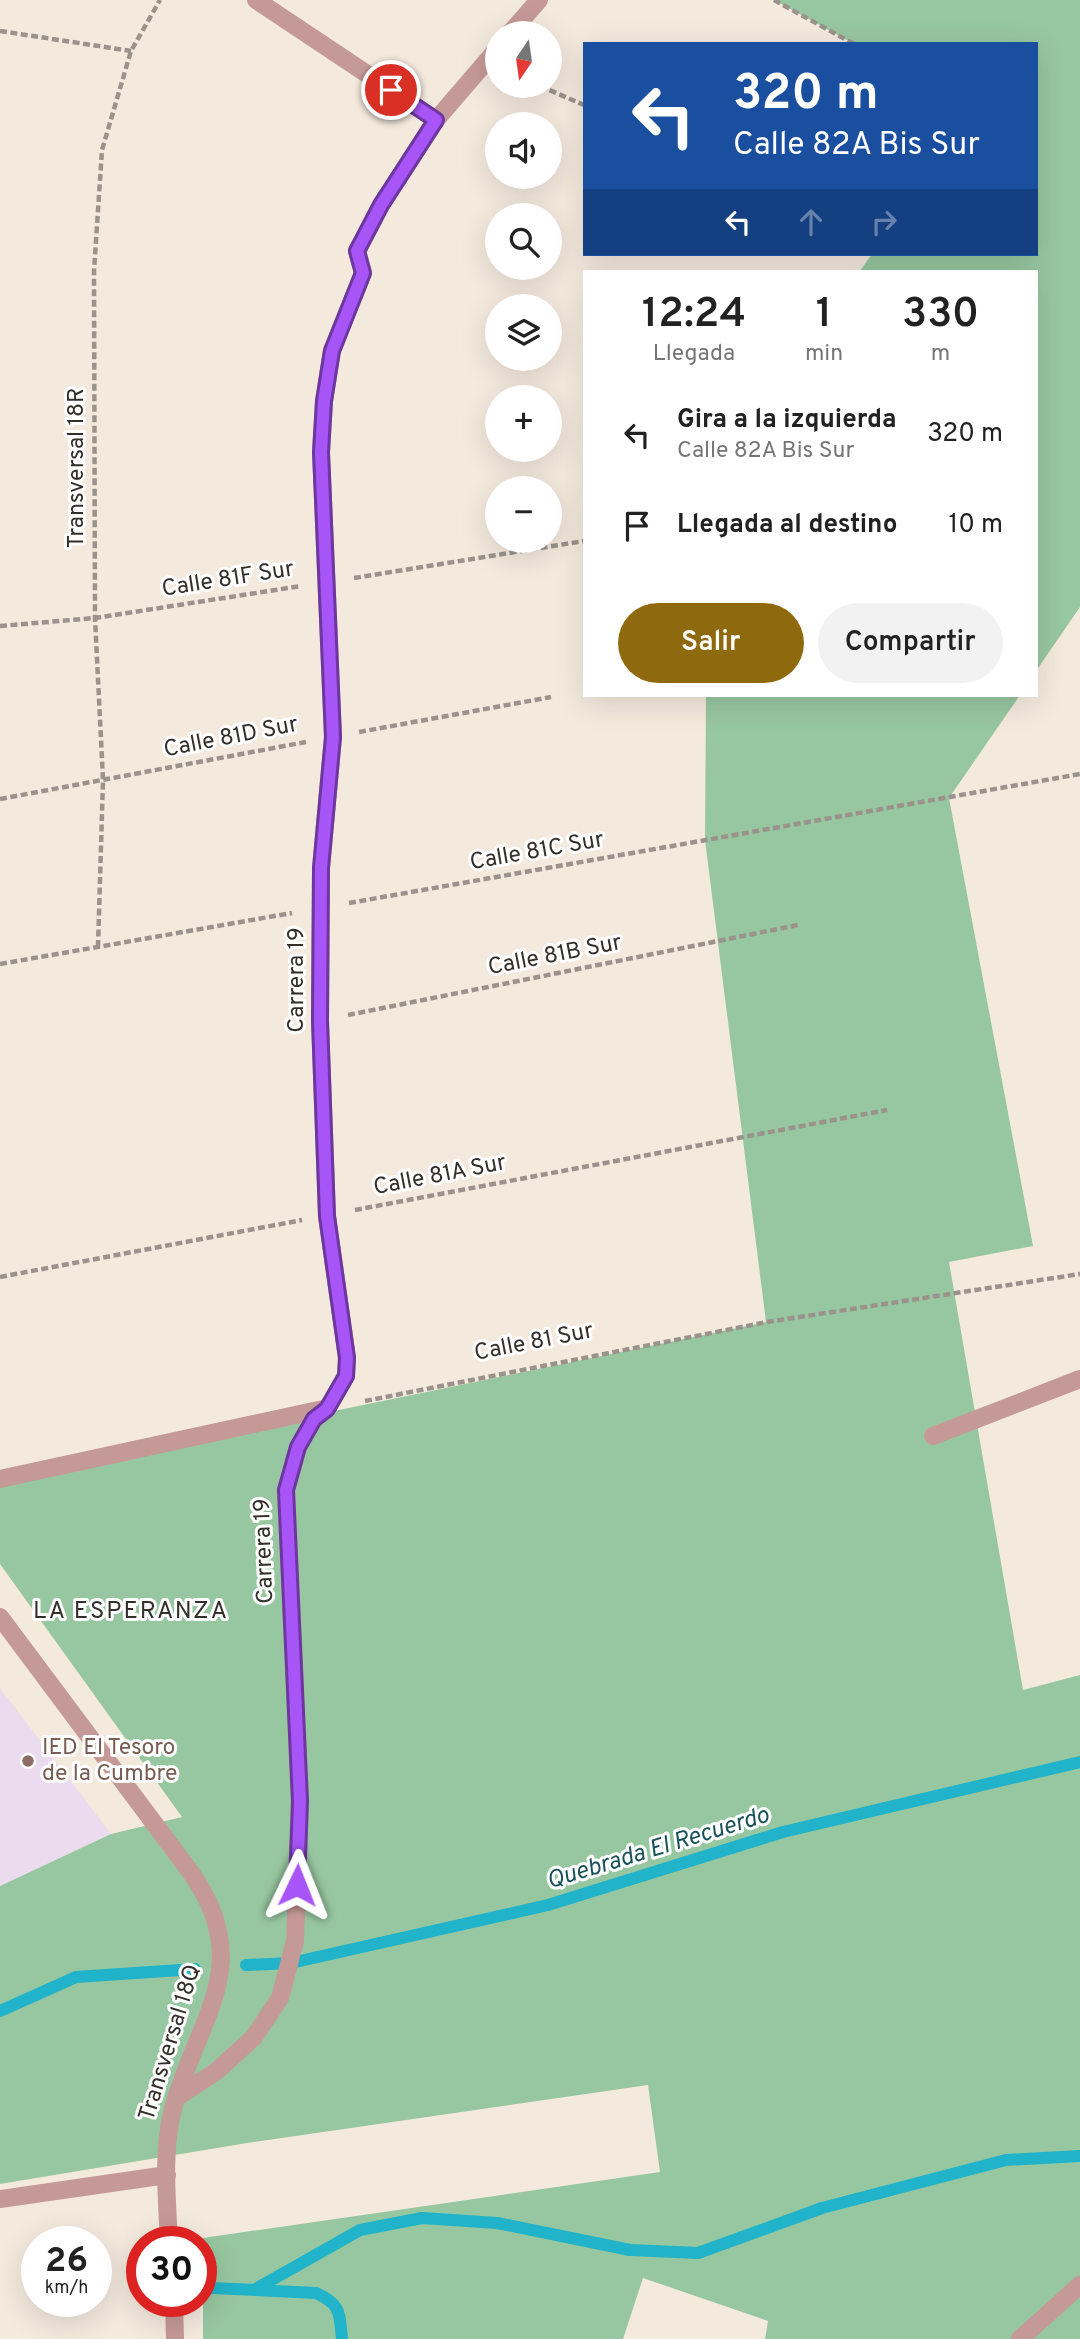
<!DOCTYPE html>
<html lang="es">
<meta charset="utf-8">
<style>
:root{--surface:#fff;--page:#f2f2f2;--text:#222;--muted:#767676;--accent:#8e690d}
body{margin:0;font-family:Overpass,sans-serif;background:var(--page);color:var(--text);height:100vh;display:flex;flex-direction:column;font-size:26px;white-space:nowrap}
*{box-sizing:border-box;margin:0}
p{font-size:23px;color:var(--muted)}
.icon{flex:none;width:38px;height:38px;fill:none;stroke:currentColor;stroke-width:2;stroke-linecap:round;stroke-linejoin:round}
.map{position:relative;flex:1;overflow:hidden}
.drawer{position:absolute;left:583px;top:270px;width:455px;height:427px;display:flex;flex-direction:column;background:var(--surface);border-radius:0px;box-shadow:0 7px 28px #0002}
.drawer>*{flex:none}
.banner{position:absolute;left:583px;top:42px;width:455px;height:214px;border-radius:0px;box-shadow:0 7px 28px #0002;background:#1a4fa0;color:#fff;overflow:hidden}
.needle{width:46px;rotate:193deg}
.fabs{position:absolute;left:485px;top:21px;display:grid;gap:14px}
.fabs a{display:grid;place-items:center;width:77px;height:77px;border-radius:50%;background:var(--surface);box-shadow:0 7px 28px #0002;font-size:35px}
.speed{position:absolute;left:21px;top:2226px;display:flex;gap:14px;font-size:35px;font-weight:700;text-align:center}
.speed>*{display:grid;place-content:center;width:91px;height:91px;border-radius:50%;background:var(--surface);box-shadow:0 7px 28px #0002;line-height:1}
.speed small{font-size:18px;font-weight:400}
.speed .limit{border:10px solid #d22;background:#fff;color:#111}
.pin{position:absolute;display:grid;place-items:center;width:60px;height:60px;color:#fff;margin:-30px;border:4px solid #fff;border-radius:50%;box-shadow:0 2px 7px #0007}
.me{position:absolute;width:77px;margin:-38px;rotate:2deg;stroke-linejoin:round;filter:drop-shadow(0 0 5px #0008)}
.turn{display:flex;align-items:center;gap:24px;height:147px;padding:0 35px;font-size:32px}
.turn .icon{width:91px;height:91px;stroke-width:2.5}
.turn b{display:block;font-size:49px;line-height:60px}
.lanes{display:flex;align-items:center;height:66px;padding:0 35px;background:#0003;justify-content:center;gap:35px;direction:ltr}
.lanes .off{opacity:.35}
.eta{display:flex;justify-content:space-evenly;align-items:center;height:119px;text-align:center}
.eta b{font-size:42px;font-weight:600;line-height:49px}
.action{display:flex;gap:14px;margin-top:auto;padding:14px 35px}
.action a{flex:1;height:80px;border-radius:42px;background:var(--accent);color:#fff;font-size:28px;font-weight:600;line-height:80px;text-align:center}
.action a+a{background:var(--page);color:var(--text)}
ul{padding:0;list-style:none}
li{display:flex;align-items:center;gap:21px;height:91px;padding:0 35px}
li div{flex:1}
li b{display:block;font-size:26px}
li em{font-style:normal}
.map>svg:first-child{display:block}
</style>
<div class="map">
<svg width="1080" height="2339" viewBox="0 0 1080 2339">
<rect width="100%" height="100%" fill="#f4e9dd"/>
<path fill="#eadbee" d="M0 1688 111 1834 0 1886Z"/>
<g fill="#97c7a0">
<path d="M774 0H1080V607L1036 671V271H860L872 254H1036V44H854Z"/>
<path d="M706 695H1020L949 798 1033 1246 949 1262 1023 1690 1080 1675V2339H765L768 2321 643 2278 623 2339H203V2238L660 2172 648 2085 247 2143 0 2184V1886L111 1834 182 1817 0 1564V1480L766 1322 705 840Z"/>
</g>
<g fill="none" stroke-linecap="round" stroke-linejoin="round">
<g stroke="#20b3c9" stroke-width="12">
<path d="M246 1965 291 1963 548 1905 783 1832 1080 1762"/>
<path d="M0 2011 76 1977 195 1969"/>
<path d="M212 2288 316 2293C342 2305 339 2313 342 2339"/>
<path d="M254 2290 360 2230 422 2218 497 2223 630 2250 698 2253 822 2208 1006 2160 1080 2156"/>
</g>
<g stroke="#9b938b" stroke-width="4.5" stroke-dasharray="7 3.5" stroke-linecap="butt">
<path d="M774 0 854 44"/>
<path d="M0 31 131 51"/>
<path d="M540 86 584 105"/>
<path d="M354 578 584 541"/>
<path d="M0 626 95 618 301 586"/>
<path d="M359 732 551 697"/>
<path d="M0 799 306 742"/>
<path d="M349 903 1080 774"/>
<path d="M98 947 103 780 95 618 94 271 102 150 131 51 160 0"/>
<path d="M0 964 292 913"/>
<path d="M348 1015 798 925"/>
<path d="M355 1210 887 1110"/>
<path d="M0 1277 302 1220"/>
<path d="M365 1401 767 1322 1080 1274"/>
</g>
<g stroke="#c59997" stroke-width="18">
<path d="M256 0 436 120"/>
<path d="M510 33 539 0"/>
<path d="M933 1436 1080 1379"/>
<path d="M0 1479 323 1409"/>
<path d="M176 2098 218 2070 254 2037 280 1998 295 1941 300 1801 286 1490 298 1447 314 1419 327 1409 346 1376 347 1358 327 1216 320 1021 321 868 333 737 321 452 324 401 332 350 363 273 357 251 381 205 436 120 497 49"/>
<path d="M0 2199 167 2175"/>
<path d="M1020 2339 1080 2285"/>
</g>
<g stroke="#c59997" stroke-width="18">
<path d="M0 1617 192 1874C256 1967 197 2018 173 2109 162 2151 167 2199 169 2242"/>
<path d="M174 2301 175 2339"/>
</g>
</g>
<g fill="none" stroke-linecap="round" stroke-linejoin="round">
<defs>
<path id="route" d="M297 1885 300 1801 286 1490 298 1447 314 1419 327 1409 346 1376 347 1358 327 1216 320 1021 321 868 333 737 321 452 324 401 332 351 363 273 357 251 381 205 436 120 391 90"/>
</defs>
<use href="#route" stroke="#6d37a1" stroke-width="18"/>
<use href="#route" stroke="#a855f7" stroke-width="12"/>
</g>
<circle fill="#8d6e63" stroke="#fff" stroke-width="2.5" cx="28" cy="1761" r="7"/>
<g text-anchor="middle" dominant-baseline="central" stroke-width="6" stroke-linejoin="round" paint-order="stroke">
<g font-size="23" fill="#332f2b" stroke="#fff">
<text transform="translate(77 468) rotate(-90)">Transversal 18R</text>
<text transform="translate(228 580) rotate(-9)">Calle 81F Sur</text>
<text transform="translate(231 738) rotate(-11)">Calle 81D Sur</text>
<text transform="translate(537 852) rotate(-10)">Calle 81C Sur</text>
<text transform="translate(555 956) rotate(-11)">Calle 81B Sur</text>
<text transform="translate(297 980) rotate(-90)">Carrera 19</text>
<text transform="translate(440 1176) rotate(-11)">Calle 81A Sur</text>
<text transform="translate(534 1343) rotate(-11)">Calle 81 Sur</text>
<text transform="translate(265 1551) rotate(-92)">Carrera 19</text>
<text transform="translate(171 2043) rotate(-73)">Transversal 18Q</text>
</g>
<g font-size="23" fill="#785e54" stroke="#fff" text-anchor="start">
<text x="42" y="1748">IED El Tesoro<tspan x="42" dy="26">de la Cumbre</tspan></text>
</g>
<g font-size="24" letter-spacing="2" fill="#332f2b" stroke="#fff">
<text x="131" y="1612">LA ESPERANZA</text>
</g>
<g font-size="24" font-style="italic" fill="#1a525b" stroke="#fff">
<text transform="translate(658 1849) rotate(-17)">Quebrada El Recuerdo</text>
</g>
</g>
</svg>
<div class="fabs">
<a><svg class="needle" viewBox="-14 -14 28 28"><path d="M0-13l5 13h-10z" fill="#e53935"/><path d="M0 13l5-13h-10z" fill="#767676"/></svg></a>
<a><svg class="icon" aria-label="sound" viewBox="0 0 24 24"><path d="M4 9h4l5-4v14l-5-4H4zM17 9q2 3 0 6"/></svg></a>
<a><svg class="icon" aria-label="search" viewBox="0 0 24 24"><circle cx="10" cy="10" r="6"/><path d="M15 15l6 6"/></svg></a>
<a><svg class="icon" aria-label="layers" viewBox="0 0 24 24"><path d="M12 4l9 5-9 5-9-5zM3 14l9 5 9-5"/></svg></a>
<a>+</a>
<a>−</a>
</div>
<div class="speed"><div>26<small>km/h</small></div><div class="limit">30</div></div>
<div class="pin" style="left:391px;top:90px;background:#d93025"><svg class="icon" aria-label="arrive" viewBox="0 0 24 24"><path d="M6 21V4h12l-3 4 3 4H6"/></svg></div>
<svg class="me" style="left:297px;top:1885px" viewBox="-20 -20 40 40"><path d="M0-17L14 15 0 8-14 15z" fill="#a855f7" stroke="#fff" stroke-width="4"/></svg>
<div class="banner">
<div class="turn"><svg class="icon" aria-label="left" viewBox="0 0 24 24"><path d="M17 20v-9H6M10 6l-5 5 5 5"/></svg><div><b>320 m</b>Calle 82A Bis Sur</div></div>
<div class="lanes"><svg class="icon" aria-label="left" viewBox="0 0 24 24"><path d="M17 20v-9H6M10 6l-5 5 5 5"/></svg><svg class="icon off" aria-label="ahead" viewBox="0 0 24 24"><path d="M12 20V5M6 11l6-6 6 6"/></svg><svg class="icon off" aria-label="right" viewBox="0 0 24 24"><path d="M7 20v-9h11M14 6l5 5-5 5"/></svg></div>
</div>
<section class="drawer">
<div class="eta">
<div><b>12:24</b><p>Llegada</p></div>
<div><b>1</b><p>min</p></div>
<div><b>330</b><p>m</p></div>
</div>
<ul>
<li><svg class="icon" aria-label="left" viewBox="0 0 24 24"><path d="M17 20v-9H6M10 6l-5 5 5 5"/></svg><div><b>Gira a la izquierda</b><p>Calle 82A Bis Sur</p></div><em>320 m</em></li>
<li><svg class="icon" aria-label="arrive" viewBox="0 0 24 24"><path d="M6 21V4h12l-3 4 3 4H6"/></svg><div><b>Llegada al destino</b></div><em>10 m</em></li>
</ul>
<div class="action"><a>Salir</a><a>Compartir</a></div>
</section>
</div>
